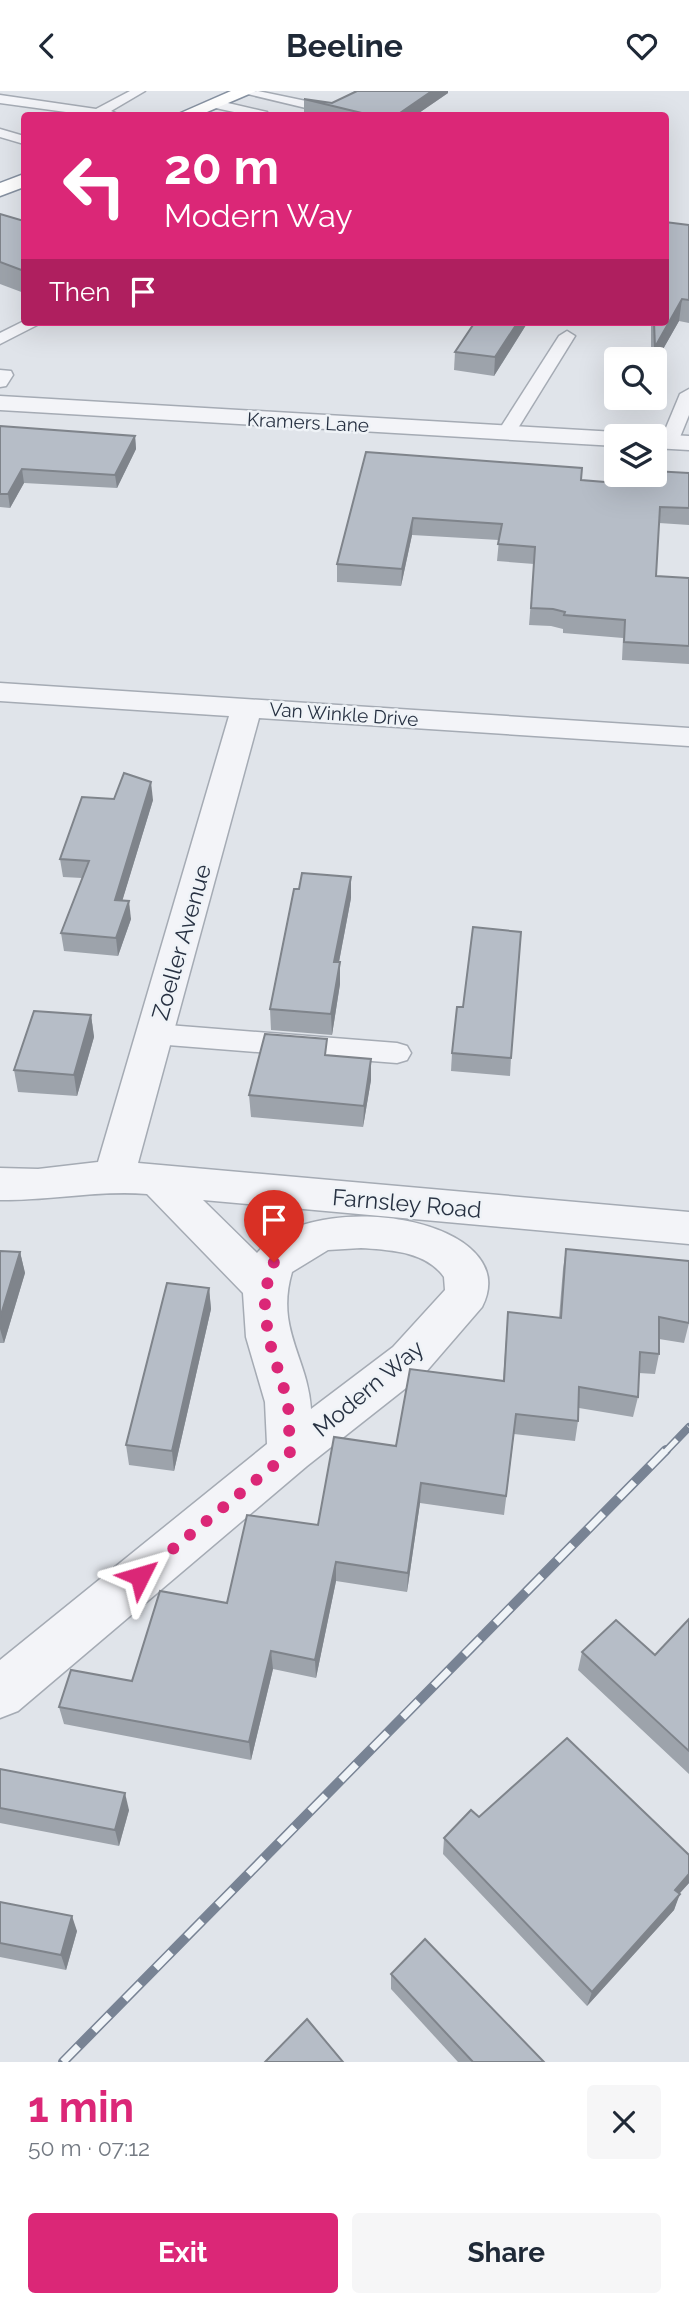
<!DOCTYPE html>
<meta charset="utf-8">
<style>
:root{--surface:#fff;--page:#f6f6f7;--text:#1f2937;--muted:#747a83;--accent:#db2777}
body{margin:0;font-family:Raleway,sans-serif;background:var(--page);color:var(--text);height:100vh;display:flex;flex-direction:column;font-size:26px;white-space:nowrap}
*{box-sizing:border-box;margin:0}
p{font-size:23px;color:var(--muted)}
.icon{flex:none;width:38px;height:38px;fill:none;stroke:currentColor;stroke-width:2;stroke-linecap:round;stroke-linejoin:round}
.map{position:relative;height:1971px;overflow:hidden}
.side{display:flex;flex-direction:column;background:var(--surface);flex:1}
.side>*{flex:none}
.top-card{position:absolute;left:21px;top:21px;width:648px;height:214px;border-radius:7px;box-shadow:0 7px 28px #0002;background:#db2777;color:#fff;overflow:hidden}
.controls{position:absolute;left:604px;top:256px;display:grid;gap:14px}
.controls a{display:grid;place-items:center;width:63px;height:63px;border-radius:7px;background:var(--surface);box-shadow:0 7px 28px #0002;font-size:35px}
.pin{position:absolute;display:grid;place-items:center;width:60px;height:60px;color:#fff;margin:-72px -30px;border-radius:50% 50% 50% 0;rotate:-45deg;box-shadow:0 0 7px #0007}
.pin .icon{rotate:45deg}
.me{position:absolute;width:77px;margin:-38px;rotate:50deg;stroke-linejoin:round;filter:drop-shadow(0 0 5px #0008)}
.turn{display:flex;align-items:center;gap:24px;height:147px;padding:0 28px;font-size:32px}
.turn .icon{width:91px;height:91px;stroke-width:2.5}
.turn b{display:block;font-size:49px;line-height:60px}
.then{display:flex;align-items:center;height:66px;padding:0 28px;background:#0003;gap:14px;font-size:26px}
.round{display:grid;place-items:center;flex:none;width:74px;height:74px;border-radius:7px;background:var(--page)}
.summary{display:flex;align-items:center;justify-content:space-between;height:119px;padding:0 28px}
h1{font-size:42px;font-weight:700;line-height:52px;color:var(--accent)}
.cta{display:flex;gap:14px;margin-top:auto;padding:14px 28px}
.cta a{flex:1;height:80px;border-radius:7px;background:var(--accent);color:#fff;font-size:28px;font-weight:700;line-height:80px;text-align:center}
.cta a+a{background:var(--page);color:var(--text)}
header{display:flex;justify-content:space-between;align-items:center;height:91px;padding:0 28px;background:var(--surface);font-size:32px;font-weight:700}
.map>svg:first-child{display:block}
</style>
<header><svg class="icon" aria-label="back" viewBox="0 0 24 24"><path d="M15 5l-7 7 7 7"/></svg>Beeline<svg class="icon" aria-label="heart" viewBox="0 0 24 24"><path d="M12 20l-8-8c-3-5 5-10 8-4 3-6 11-1 8 4z"/></svg></header>
<div class="map">
<svg width="689" height="1971" viewBox="0 0 689 1971">
<rect width="100%" height="100%" fill="#e0e4ea"/>
<g fill="none" stroke-linecap="round" stroke-linejoin="round">
<defs>
<g id="service">
<path d="M130 0H145L111 20 120 24H88L0 12V4L96 18Z"/>
<path d="M258 0 330 15 358 0 376 1 331 23 239 1Z"/>
<path d="M215 9 267 21 268 24H248L211 16 209 13Z"/>
<path d="M0 38 24 45V53L0 46Z"/>
<path d="M24 230 43 231 0 253V242Z"/>
<path d="M567 240 575 245 515 342 512 346H500L497 342 559 245Z"/>
<path d="M0 279 11 280 13 284 6 295 0 296Z"/>
<path d="M689 298V324L678 351 675 355H663L660 351 680 303Z"/>
<path d="M155 933 397 952 407 955 411 962 407 969 397 972 155 953 145 950 141 943 145 936Z"/>
</g>
<g id="minor">
<path d="M0 305 616 341 626 345H616V355L0 319Z"/>
<path d="M654 343 689 345V359L654 357V345H645Z"/>
<path d="M0 592 689 637V655L259 627 138 1072 689 1121V1153L203 1109 257 1162C315 1093 527 1128 482 1216L425 1282 307 1375 18 1620 0 1627V1569L267 1353 265 1311 246 1246 243 1202 147 1103C98 1099 50 1110 0 1109V1077L38 1078 98 1071 229 625 0 610ZM361 1157C389 1159 426 1160 444 1186L445 1199 393 1256 311 1318C308 1267 275 1238 292 1181L328 1159Z"/>
</g>
<g id="trunk">
<path d="M231 0H256L200 24H176Z"/>
<path d="M24 83V96L0 105V92Z"/>
</g>
</defs>
<use href="#service" stroke="#a5abb4" stroke-width="3"/>
<use href="#minor" stroke="#a5abb4" stroke-width="3"/>
<use href="#trunk" stroke="#8691a1" stroke-width="3"/>
<use href="#service" fill="#f3f4f8" fill-rule="evenodd"/>
<use href="#minor" fill="#f3f4f8" fill-rule="evenodd"/>
<use href="#trunk" fill="#fff" fill-rule="evenodd"/>
<defs>
<path id="rail-far1" d="M665 1361 689 1336"/>
<path id="rail" d="M63 1971 666 1359"/>
</defs>
<use href="#rail-far1" stroke="#788394" stroke-width="8"/>
<use href="#rail" stroke="#788394" stroke-width="10"/>
<use href="#rail-far1" stroke="#eff3f7" stroke-width="5" stroke-dasharray="17" stroke-linecap="butt"/>
<use href="#rail" stroke="#eff3f7" stroke-width="7" stroke-dasharray="22" stroke-linecap="butt"/>
</g>
<g fill="#9da3ab">
<path d="M357 0H448V2L416 24H315L304 22V8L332 12Z"/>
<path d="M0 123 24 130V202L0 193Z"/>
<path d="M689 134V232L679 230 654 274V268H651V231H665Z"/>
<path d="M526 234 494 285 454 279 455 261Z"/>
<path d="M0 335 135 345 136 358 117 397 24 392 10 417 0 416Z"/>
<path d="M366 361 581 389 652 395 654 383 689 382V434L659 432 656 485 689 487V573L622 569 623 547 563 542V538L551 535 529 534 534 473 497 470 499 449 412 444 401 495 337 491V473Z"/>
<path d="M114 708 153 709 122 810 131 828 118 865 64 860 61 842 82 787 63 786 60 768Z"/>
<path d="M351 807 339 871 340 893 332 944 271 939 270 918Z"/>
<path d="M91 924 94 946 77 1005 18 1001 14 979Z"/>
<path d="M452 962 511 967 510 985 451 980Z"/>
<path d="M327 964 371 968V989L363 1036 251 1026 249 1004Z"/>
<path d="M566 1158 689 1232 684 1252 659 1248V1263L655 1283 639 1282 638 1306 633 1326 579 1317 578 1330 575 1350 514 1343 504 1424 420 1412 407 1501 336 1490 316 1587 273 1578 251 1669 64 1633 59 1616 132 1590 227 1512 318 1434 396 1355 503 1289 508 1221 559 1227 563 1178Z"/>
<path d="M0 1160 20 1161 25 1182 4 1252H0Z"/>
<path d="M209 1197 211 1218 174 1380 129 1374 126 1354Z"/>
<path d="M689 1528V1683L578 1579 582 1561 655 1564Z"/>
<path d="M0 1678 129 1719 119 1755 0 1732Z"/>
<path d="M479 1726 689 1764V1792L679 1803 674 1819 587 1915 443 1763 444 1747Z"/>
<path d="M0 1811 77 1840 66 1879 0 1866Z"/>
<path d="M391 1883 544 1971H458L391 1898Z"/>
</g>
<g fill="#7f848b">
<path d="M432 0H448V2L416 24H397Z"/>
<path d="M682 208 679 230 654 274V268H653L655 256Z"/>
<path d="M518 231H526V234L494 285 495 266Z"/>
<path d="M135 345 136 358 117 397 115 384Z"/>
<path d="M22 378 24 392 10 417 8 403Z"/>
<path d="M413 427 412 444 401 495 402 478Z"/>
<path d="M151 691 153 709 117 827 115 809Z"/>
<path d="M351 786V807L335 892 334 871Z"/>
<path d="M129 810 131 828 118 865 116 847Z"/>
<path d="M340 871V893L332 944 331 923Z"/>
<path d="M91 924 94 946 77 1005 74 984Z"/>
<path d="M371 968V989L363 1036 364 1015Z"/>
<path d="M20 1161 25 1182 4 1252 0 1238V1227Z"/>
<path d="M209 1197 211 1218 174 1380 172 1360Z"/>
<path d="M421 1392 420 1412 407 1501 408 1482Z"/>
<path d="M336 1471V1490L316 1587 315 1569Z"/>
<path d="M271 1560 273 1578 251 1669 249 1651Z"/>
<path d="M125 1702 129 1719 119 1755 115 1739Z"/>
<path d="M689 1783V1792L669 1814 675 1799Z"/>
<path d="M680 1803 674 1819 587 1915 592 1901Z"/>
<path d="M72 1825 77 1840 66 1879 61 1864Z"/>
</g>
<g fill="#b6bdc7" stroke="#7f848b" stroke-width="2">
<path d="M357 0H432L397 24H370L304 8 332 12Z"/>
<path d="M0 123 24 130V180L0 171Z"/>
<path d="M665 131 689 134V209L682 208 655 256 654 231H665Z"/>
<path d="M475 231H518L495 266 455 261Z"/>
<path d="M0 335 135 345 115 384 22 378 8 403H0Z"/>
<path d="M366 361 582 377 581 389 654 395V380L689 382V417L660 416 656 485 689 487V555L624 551 625 529 564 524 565 521 553 518 531 517 535 456 498 453 502 433 413 427 402 478 337 473Z"/>
<path d="M124 682 151 691 115 809 129 810 116 847 61 842 89 770 60 768 82 706 114 708Z"/>
<path d="M302 782 351 786 334 871H340L331 923 270 918 294 798H299Z"/>
<path d="M473 836 521 841 511 967 452 962 457 916H463Z"/>
<path d="M34 920 91 924 74 984 14 979Z"/>
<path d="M265 943 327 948 325 964 371 968 364 1015 249 1004Z"/>
<path d="M566 1158 689 1170V1232L659 1226V1263L640 1261 638 1306 579 1296 578 1330 516 1323 506 1405 421 1392 408 1482 336 1471 315 1569 271 1560 249 1651 59 1616 71 1579 132 1590 160 1500 227 1512 247 1424 318 1434 334 1346 396 1355 410 1278 504 1290 508 1221 561 1227Z"/>
<path d="M0 1160 20 1161 0 1227Z"/>
<path d="M167 1192 209 1197 172 1360 126 1354Z"/>
<path d="M689 1528V1660L582 1561 616 1529 655 1564Z"/>
<path d="M567 1647 689 1764V1783L675 1799 680 1803 592 1901 444 1747 471 1719 479 1726Z"/>
<path d="M0 1678 125 1702 115 1739 0 1717Z"/>
<path d="M0 1811 72 1825 61 1864 0 1852Z"/>
<path d="M425 1848 544 1971H473L391 1883Z"/>
<path d="M307 1928 343 1971H265Z"/>
</g>
<g fill="none" stroke-linecap="round" stroke-linejoin="round">
<path stroke="#db2777" stroke-width="12" stroke-dasharray="0 21.6" d="M140 1485 290 1361 288 1311 268 1246 264 1203 274 1171"/>
</g>
<g text-anchor="middle" dominant-baseline="central" stroke-width="5" stroke-linejoin="round" paint-order="stroke">
<g font-size="19" fill="#273142" stroke="#eff3f7">
<text transform="translate(308 331) rotate(3)">Kramers Lane</text>
<text transform="translate(344 623) rotate(4)">Van Winkle Drive</text>
</g>
<g font-size="23" fill="#273142" stroke="#eff3f7">
<text transform="translate(181 851) rotate(-74)">Zoeller Avenue</text>
<text transform="translate(407 1112) rotate(5)">Farnsley Road</text>
<text transform="translate(368 1297) rotate(-40)">Modern Way</text>
</g>
</g>
</svg>
<div class="controls">
<a><svg class="icon" aria-label="search" viewBox="0 0 24 24"><circle cx="10" cy="10" r="6"/><path d="M15 15l6 6"/></svg></a>
<a><svg class="icon" aria-label="layers" viewBox="0 0 24 24"><path d="M12 4l9 5-9 5-9-5zM3 14l9 5 9-5"/></svg></a>
</div>
<div class="pin" style="left:274px;top:1171px;background:#d93025"><svg class="icon" aria-label="arrive" viewBox="0 0 24 24"><path d="M6 21V4h12l-3 4 3 4H6"/></svg></div>
<svg class="me" style="left:140px;top:1485px" viewBox="-20 -20 40 40"><path d="M0-17L14 15 0 8-14 15z" fill="#db2777" stroke="#fff" stroke-width="4"/></svg>
<div class="top-card">
<div class="turn"><svg class="icon" aria-label="left" viewBox="0 0 24 24"><path d="M17 20v-9H6M10 6l-5 5 5 5"/></svg><div><b>20 m</b>Modern Way</div></div>
<div class="then">Then<svg class="icon" aria-label="arrive" viewBox="0 0 24 24"><path d="M6 21V4h12l-3 4 3 4H6"/></svg></div>
</div>
</div>
<section class="side">
<div class="summary"><div><h1>1 min</h1><p>50 m · 07:12</p></div><a class="round"><svg class="icon" aria-label="close" viewBox="0 0 24 24"><path d="M6 6l12 12M18 6L6 18"/></svg></a></div>
<div class="cta"><a>Exit</a><a>Share</a></div>
</section>
